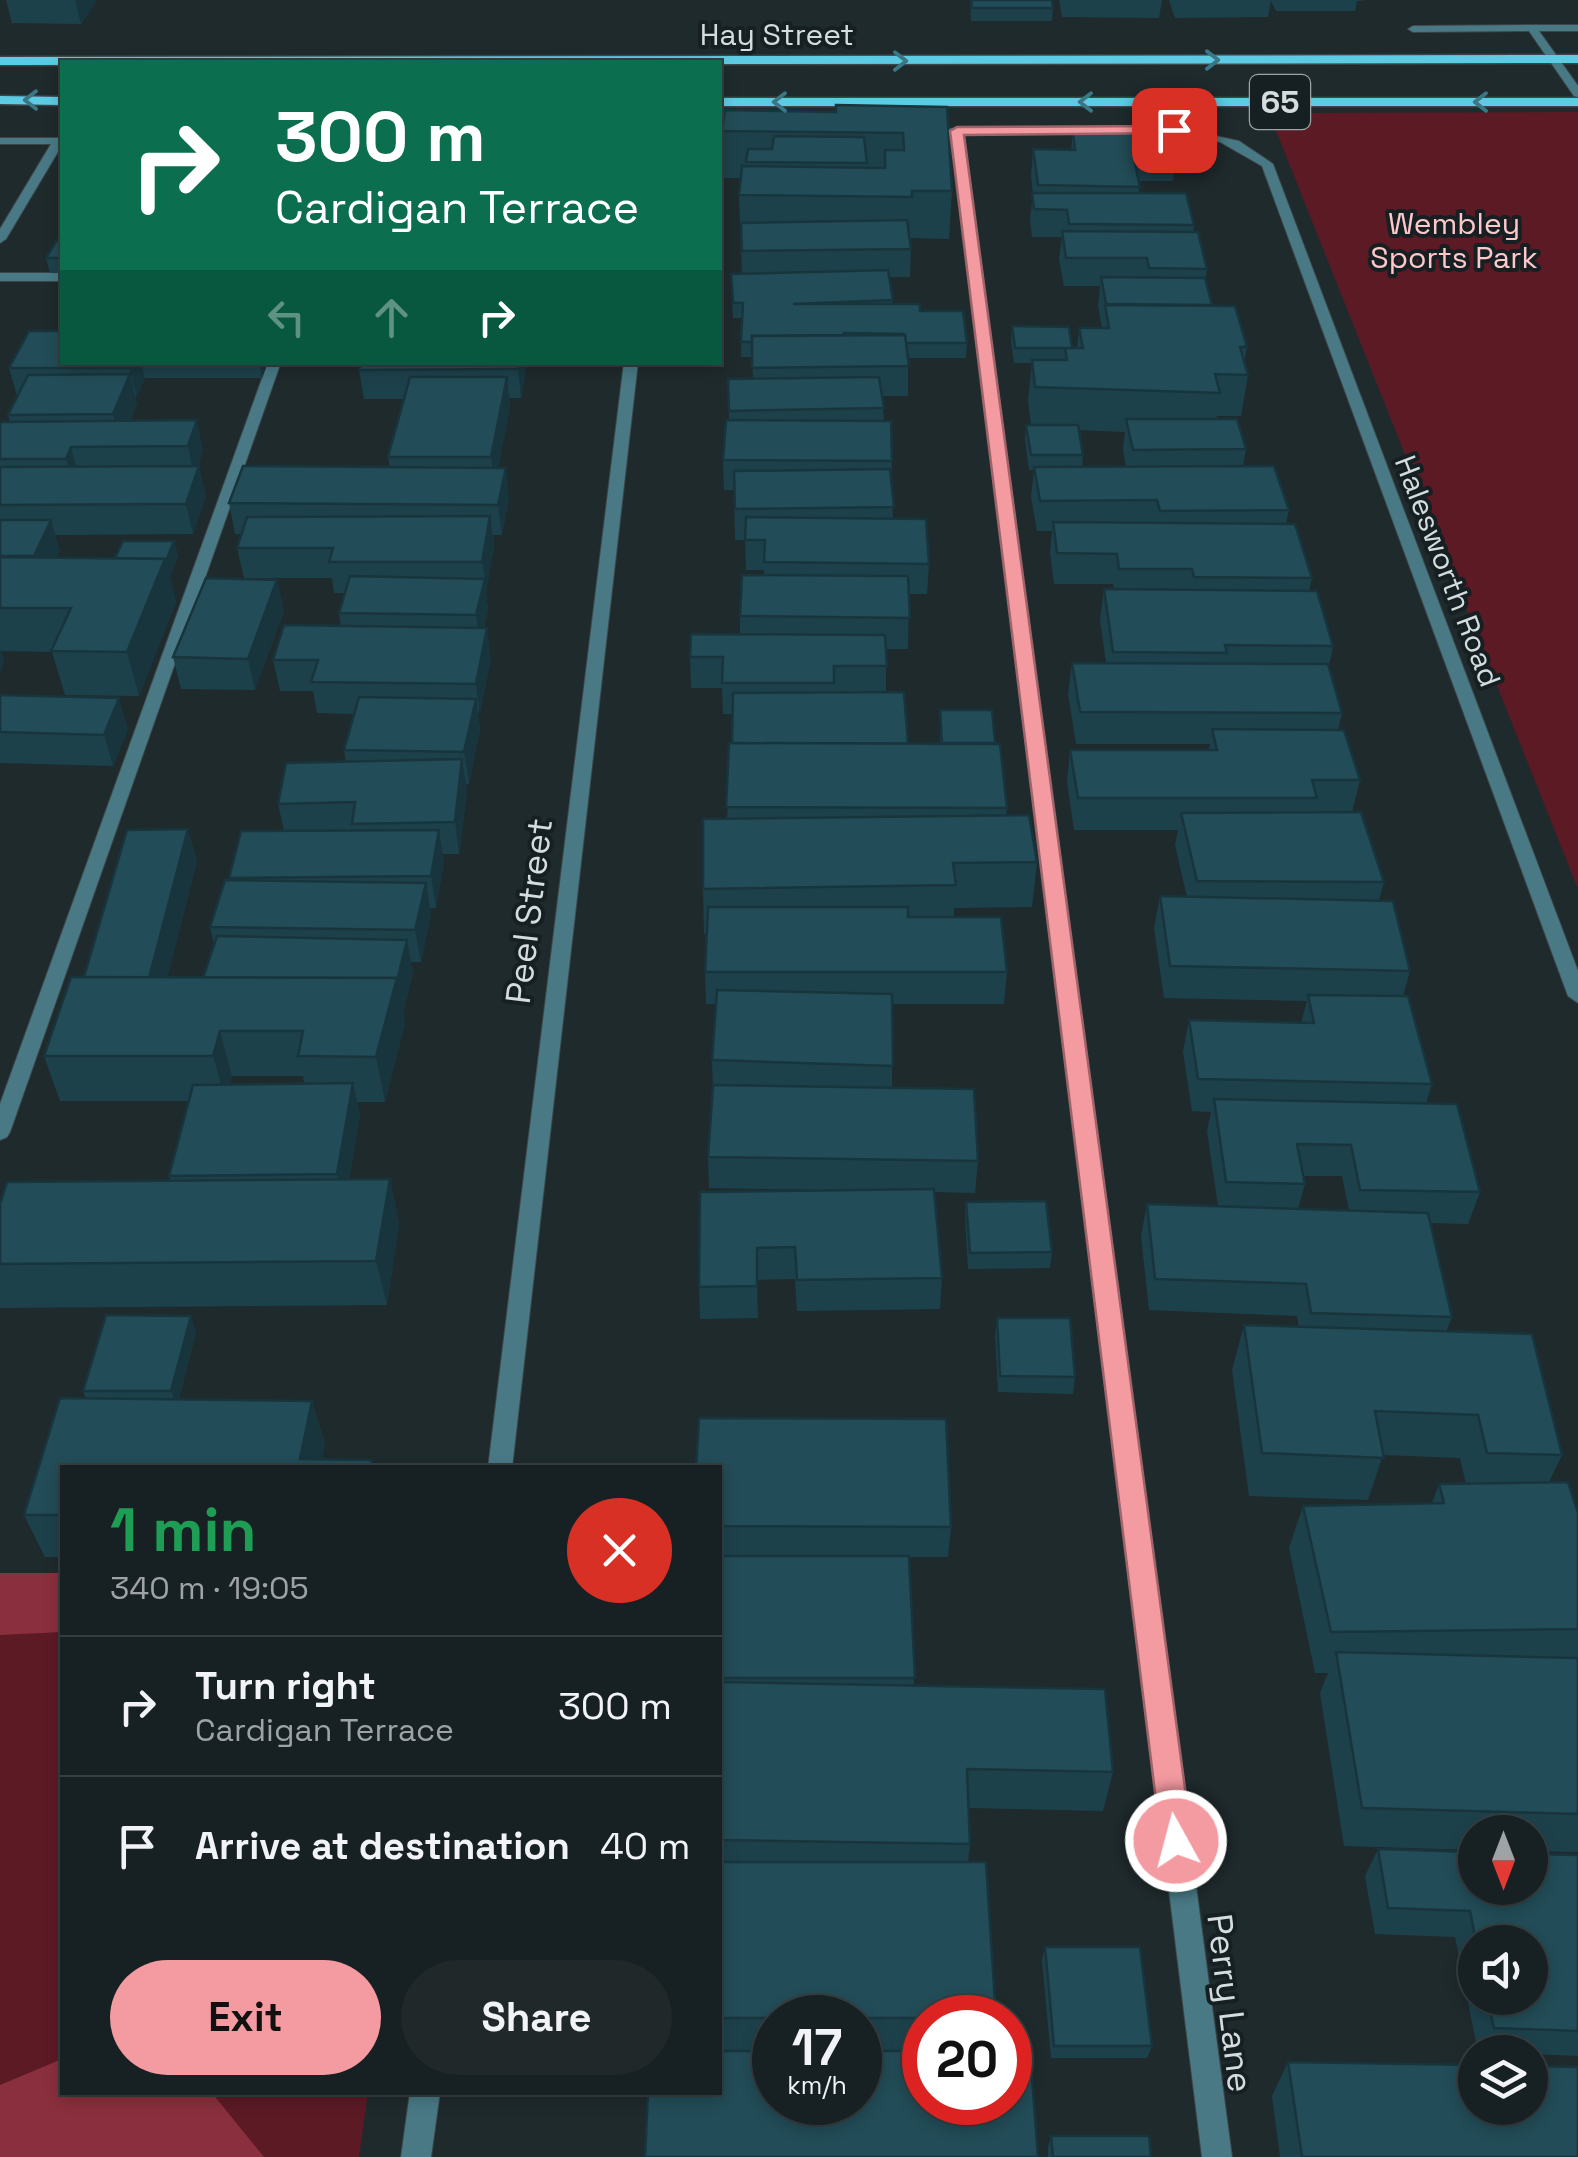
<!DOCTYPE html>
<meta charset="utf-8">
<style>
:root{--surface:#172022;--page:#20282a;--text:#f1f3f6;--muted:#9ea3a5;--line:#363e40;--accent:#f49aa1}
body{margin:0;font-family:"Space Grotesk",sans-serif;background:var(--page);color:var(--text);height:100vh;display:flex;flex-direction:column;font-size:38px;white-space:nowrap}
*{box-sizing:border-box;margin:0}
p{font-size:32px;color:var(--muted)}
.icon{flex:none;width:55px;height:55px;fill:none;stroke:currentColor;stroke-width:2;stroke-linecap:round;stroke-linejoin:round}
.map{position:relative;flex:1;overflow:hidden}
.side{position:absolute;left:60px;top:1465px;width:662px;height:630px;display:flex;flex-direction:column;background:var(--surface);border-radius:0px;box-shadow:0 5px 15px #0003,0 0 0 2px var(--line)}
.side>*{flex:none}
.hud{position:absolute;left:60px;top:60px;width:662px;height:305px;border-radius:0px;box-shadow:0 5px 15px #0003,0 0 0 2px var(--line);background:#0b6e4f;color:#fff;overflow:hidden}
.needle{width:65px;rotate:180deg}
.controls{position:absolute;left:1458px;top:1815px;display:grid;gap:20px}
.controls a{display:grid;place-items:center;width:90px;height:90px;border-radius:50%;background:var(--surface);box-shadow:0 5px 15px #0003,0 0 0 2px var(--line);font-size:50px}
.speed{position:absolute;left:752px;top:1995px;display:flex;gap:20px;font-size:50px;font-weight:700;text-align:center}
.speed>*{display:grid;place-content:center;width:130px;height:130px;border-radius:50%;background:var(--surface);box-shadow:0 5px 15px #0003,0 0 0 2px var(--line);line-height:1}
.speed small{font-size:25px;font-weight:400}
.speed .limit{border:15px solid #d22;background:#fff;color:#111}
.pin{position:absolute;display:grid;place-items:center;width:85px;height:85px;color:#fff;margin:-42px;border-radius:20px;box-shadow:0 5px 15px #0006}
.me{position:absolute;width:110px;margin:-55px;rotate:353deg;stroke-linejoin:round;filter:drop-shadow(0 0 8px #0008)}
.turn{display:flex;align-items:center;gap:35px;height:210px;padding:0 50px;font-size:45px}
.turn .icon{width:130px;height:130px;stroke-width:2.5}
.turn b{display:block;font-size:70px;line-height:85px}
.lanes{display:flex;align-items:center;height:95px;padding:0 50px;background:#0003;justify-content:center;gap:50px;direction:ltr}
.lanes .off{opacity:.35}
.round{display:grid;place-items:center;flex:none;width:105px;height:105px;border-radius:52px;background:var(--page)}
.headline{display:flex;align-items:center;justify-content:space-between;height:170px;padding:0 50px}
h1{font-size:60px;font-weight:700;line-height:75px;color:#1e9e55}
.action{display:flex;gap:20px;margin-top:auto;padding:20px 50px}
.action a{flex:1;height:115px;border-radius:60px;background:var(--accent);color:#111;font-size:40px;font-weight:700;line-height:115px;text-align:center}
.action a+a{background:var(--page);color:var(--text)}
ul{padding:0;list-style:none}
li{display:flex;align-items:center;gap:30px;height:140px;padding:0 50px;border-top:2px solid var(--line)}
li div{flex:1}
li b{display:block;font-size:38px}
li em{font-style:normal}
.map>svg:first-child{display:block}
</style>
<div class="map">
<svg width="1578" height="2157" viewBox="0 0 1578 2157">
<rect width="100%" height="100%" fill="#1f2a2d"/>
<g fill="#5c1a25">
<path d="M1578 112V889L1269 113Z"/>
<path d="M0 1573H62V2092L368 2093 359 2157H0Z"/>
</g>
<g fill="#8a2f3d">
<path d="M0 1573H62V1632L0 1635Z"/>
<path d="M62 2059V2092L212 2093 264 2157H0V2085Z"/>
</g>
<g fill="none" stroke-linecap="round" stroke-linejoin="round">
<defs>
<g id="service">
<path d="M957 128 963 131 1232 2157H1202L951 131Z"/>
<rect x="0" y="273" width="62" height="8"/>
<path d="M268 362H281L10 1132 7 1137 0 1140V1104Z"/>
</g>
<g id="minor">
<path d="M1531 25H1578V31H1539L1578 86V97L1574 96 1529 31 1413 32 1408 29 1413 26Z"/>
<path d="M1174 127 1239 141 1273 164 1578 971V1003L1568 996 1262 166 1220 142 1174 133 921 135 915 132 921 129Z"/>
<path d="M0 138H62V145L6 239 0 243V229L51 144H0Z"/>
<path d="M624 362H638L512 1468H488Z"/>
<path d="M410 2092H440L431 2157H401Z"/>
</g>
<g id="primary">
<path d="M1578 55V63L0 65V57Z"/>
<path d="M0 96 62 97V105L0 104Z"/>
<rect x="720" y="98" width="858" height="8"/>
</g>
</defs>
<use href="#service" stroke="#3c4649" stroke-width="2"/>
<use href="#minor" stroke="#3c4649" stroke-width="2"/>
<use href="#primary" stroke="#3c4649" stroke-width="3"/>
<use href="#service" fill="#487985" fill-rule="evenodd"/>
<use href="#minor" fill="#487985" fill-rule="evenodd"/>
<use href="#primary" fill="#5ecbe4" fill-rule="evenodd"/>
</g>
<g fill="#1d414b" fill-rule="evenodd">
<path d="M6 0H97L81 24 12 23Z"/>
<path d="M970 0H1052L1053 8 1052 21H971Z"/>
<path d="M1059 0H1162L1159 18 1062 17Z"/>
<path d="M1169 0H1368L1357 1 1355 11H1276L1271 1 1268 17 1175 18Z"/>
<path d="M947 107 952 191 949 239 910 238 911 249 910 277H889L893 304 920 311 967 343 966 358H908V396H882L884 421 892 461 891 484 893 519 929 564 927 594H909L908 649H886V692L908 744H940V710L995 744 1007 808 1006 815 1037 862 1032 907 954 908V917L1007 972 1004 1004H892V1088L978 1161 975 1193 935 1192 942 1278 940 1309 797 1311 795 1279 757 1280 758 1318 700 1319 699 1287 824 1190 709 1188 708 1157 713 1087 712 1060 716 1004H706L705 972 707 934H704L703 889 727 818 732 743 733 714H723L722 688H691L690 657 740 634V616L764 575V570H746L745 540H735L734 490H724L723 460 729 420 728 379H753L752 357H741L742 318H733L731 274H742L739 195 741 178H723L722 131 836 112Z"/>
<path d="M1073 132 1177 154 1173 181H1139V193L1194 225 1193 232 1207 269 1205 281 1212 306 1247 347 1244 362 1248 375 1241 416H1217L1216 419 1246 449 1243 466 1289 510 1286 523 1312 578 1309 591 1333 646 1329 666 1342 713 1338 730 1360 780 1352 812 1384 882 1379 900 1410 971 1403 996 1432 1084 1426 1103 1480 1192 1468 1224 1431 1223 1452 1317 1446 1332 1562 1455 1549 1482 1578 1513V1852L1530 1851V1832H1475V1850L1344 1846 1320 1693 1328 1673H1315L1289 1548 1303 1506 1432 1503 1439 1484H1466L1460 1458 1383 1455 1368 1500 1249 1496 1232 1370 1244 1325 1299 1327 1297 1316 1149 1310 1141 1236 1147 1204 1218 1206 1207 1131 1211 1112 1192 1111 1183 1052 1189 1020 1301 1023 1307 1001 1164 998 1154 928 1160 896 1187 897 1175 845 1178 830H1074L1067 782 1070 750H1209L1210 744H1076L1068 694 1072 663H1106L1100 620 1104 589H1114L1113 584H1054L1050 552 1052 531H1037L1031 497 1034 470H1029L1025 440 1026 425H1031L1028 401 1032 363H1014L1011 341 1012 326 1072 348H1077L1079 328H1102L1098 306 1100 286H1064L1059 259 1062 237H1032L1030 220 1033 193 1031 176 1033 149 1071 150ZM1079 430 1125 432 1123 449 1126 467H1082L1083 455ZM1304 1176H1342L1349 1210 1298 1209 1305 1184Z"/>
<path d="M62 240V273H50L46 258Z"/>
<path d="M62 362H268L262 378H145L135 398 137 404 130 421 203 449 198 466 206 496 193 534 55 535 60 551 56 558H115L174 541 178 557 170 577 176 602 139 696 65 695 52 652 1 651 4 661 0 673V422H10L8 415 17 396 9 368Z"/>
<path d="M362 362H527L521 398H509L510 407 498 468 509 498 502 535H493L494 546 486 592 488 610 484 628 491 659 478 715 480 730 469 784H466L467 791 459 854H442L444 862 436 908H430L431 915 421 962H411L413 972 403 1014 405 1023 385 1102H357L360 1115 349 1180 390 1179 399 1224 387 1305 0 1308V1204L171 1181 169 1176 189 1101H60L44 1056 188 829 197 861 167 978H203L214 944 210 927 230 881 229 878 284 831 278 804 346 762 344 750 354 714 317 713 313 691H280L273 660 341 626 339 613 345 593H334L332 578H244L237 548 242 534H235L229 503 390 467 388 457 404 399H364L359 370ZM232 1076H303L304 1083 230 1084Z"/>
<path d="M277 580 284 611 255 690 181 689 173 657Z"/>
<path d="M0 695 128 729 113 766 0 763Z"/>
<path d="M966 1202 1052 1252 1050 1268 968 1269 965 1218Z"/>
<path d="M997 1318 1075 1377 1073 1394 998 1392 995 1334Z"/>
<path d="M196 1332 179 1399 312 1401 325 1444 322 1459 62 1468V1557H45L24 1515 86 1399 83 1391Z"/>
<path d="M699 1418 946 1419 951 1527 948 1557H909L914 1686 1105 1689 1113 1772 1103 1811 969 1808 970 1844 968 1862H986L996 2018H925V2102H1010V2051H1030L1038 2157H645L648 2092H720V1556H834H720V1468H696ZM775 2018H860V2102H775Z"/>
<path d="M1378 1849 1578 1855V2056L1530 2054V2052H1478L1455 1937 1375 1934 1365 1876ZM1475 1942H1530V1998H1475Z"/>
<path d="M1045 1947 1152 2046 1147 2058H1051L1042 1960Z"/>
<path d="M1288 2062 1578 2157H1280L1272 2096Z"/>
<path d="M1051 2136 1151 2157H1048V2147Z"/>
</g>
<g fill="#18353d">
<path d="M75 0H97L81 24Z"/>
<path d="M132 362H141L145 378 137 398 129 368Z"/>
<path d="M259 362H268L262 378Z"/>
<path d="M520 362H527L521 398 518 369Z"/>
<path d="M130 374 137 404 120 443 113 414Z"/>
<path d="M507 377 510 407 495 487 491 457Z"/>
<path d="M197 420 203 449 194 476 188 446Z"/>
<path d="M71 447 79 477 75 488 66 459Z"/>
<path d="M199 466 206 496 193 534 186 504Z"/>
<path d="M506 468 509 498 502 535 498 505Z"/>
<path d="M490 516 494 546 486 592 488 610 480 646 476 615 485 579 482 562Z"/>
<path d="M51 520 60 551 43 586 34 556Z"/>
<path d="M174 541 178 557 170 577 176 602 139 696 127 652Z"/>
<path d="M277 580 284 611 255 690 248 659Z"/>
<path d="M487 628 491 659 480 715 476 684Z"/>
<path d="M0 648 4 661 0 673Z"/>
<path d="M119 698 128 729 113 766 104 735Z"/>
<path d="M476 699 480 730 469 784 464 752Z"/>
<path d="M462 759 467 791 459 854 455 822Z"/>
<path d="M188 829 197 861 158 1015 148 983Z"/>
<path d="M439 830 444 862 436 908 431 876Z"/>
<path d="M426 883 431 915 421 962 415 930Z"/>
<path d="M407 940 413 972 403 1014 405 1023 385 1102 376 1057Z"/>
<path d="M220 1031 232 1076 226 1101 213 1056Z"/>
<path d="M353 1083 360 1115 344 1206 337 1174Z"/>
<path d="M390 1179 399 1224 387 1305 376 1261Z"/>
<path d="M191 1316 196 1332 177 1407 171 1391Z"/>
<path d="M312 1401 325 1444 320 1468 300 1459Z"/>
</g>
<g fill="#224c57" stroke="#18353d" stroke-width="2.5">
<path d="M971 0H1052L1053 8H972Z"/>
<path d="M836 105 947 107 952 191H912V197L739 195 742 166 885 168V150H904L903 133 722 131 725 110 836 112Z"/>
<path d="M1073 132 1172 134 1177 154H1133L1140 187 1038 185 1033 149 1075 150Z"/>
<path d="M774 136 864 137 867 163 746 162 748 149H772Z"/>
<path d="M1032 193H1186L1194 225 1069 224 1067 210 1034 209Z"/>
<path d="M907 220 911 249 742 251 741 223Z"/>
<path d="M1062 231 1198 232 1207 269 1149 268 1147 258H1066Z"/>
<path d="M57 240H62V258H46Z"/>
<path d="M888 270 893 300 793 304H920V311H963L967 343H906L905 335 903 334 844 333V335L752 336V342H741L743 303H733L731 274Z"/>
<path d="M1101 277 1205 278 1212 305 1106 304Z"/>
<path d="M1105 305 1235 306 1247 347H1240L1248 375 1215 374 1220 393 1035 387 1032 360H1067L1065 348H1083L1079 328H1109Z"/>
<path d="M1012 326 1069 327 1072 348H1015Z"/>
<path d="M29 331H62V362H132L129 368H9Z"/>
<path d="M905 335 909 366 752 368V336Z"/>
<path d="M362 362H520L518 369 359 370Z"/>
<path d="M130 374 113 414 8 415 28 375Z"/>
<path d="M410 377H507L491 457H388Z"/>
<path d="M879 377 884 408 729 411 728 379Z"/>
<path d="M1126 419H1237L1246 449 1133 450Z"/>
<path d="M197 420 188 446 71 447 66 459H0V422Z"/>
<path d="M726 420 891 421 892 461 723 460Z"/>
<path d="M1026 425H1078L1083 455H1031Z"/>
<path d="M199 466 186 504 0 505V467Z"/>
<path d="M243 466 506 468 498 505 229 503Z"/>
<path d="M1274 466 1289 510 1160 511 1157 500 1040 501 1034 467Z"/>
<path d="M890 469 894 507 735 509 734 471Z"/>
<path d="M490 516 482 562H329L333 548H237L247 517Z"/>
<path d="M746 517 926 519 929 564 764 562 765 540H745Z"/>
<path d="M0 520H51L34 556H0Z"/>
<path d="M1053 522 1295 524 1312 578 1194 577 1192 569H1119L1117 554 1057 553Z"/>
<path d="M123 541H174L166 561 165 559 115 558Z"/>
<path d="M0 557 165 559 127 652 51 651 71 608H0Z"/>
<path d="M742 575 908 576 910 618 740 616Z"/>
<path d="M350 576 485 579 476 615 339 613Z"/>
<path d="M206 578 277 580 248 659 173 657Z"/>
<path d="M1104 589 1317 591 1333 646 1225 645 1227 653 1113 652Z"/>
<path d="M284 625 487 628 476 684 311 682 318 660H273Z"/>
<path d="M691 634 885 635 887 666H834V683H722L723 657H690Z"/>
<path d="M1072 663 1328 664 1342 713 1080 712Z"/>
<path d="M904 692 908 744 732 743 733 693Z"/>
<path d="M0 695 119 698 104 735 0 732Z"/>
<path d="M359 697 476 699 464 752 344 750Z"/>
<path d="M940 710H992L995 743H942Z"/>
<path d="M1212 729 1344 730 1360 780H1312L1317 798H1078L1070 750H1217Z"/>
<path d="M729 743 1000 744 1007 808 726 807Z"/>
<path d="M462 759 455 822 352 824 355 802 278 804 286 763Z"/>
<path d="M1361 812 1384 882 1197 881 1181 813Z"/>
<path d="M1029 815 1037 862 953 863 956 885 703 889V819Z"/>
<path d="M188 829 149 978 84 977 127 830Z"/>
<path d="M439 830 431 876 229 878 241 831Z"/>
<path d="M225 880 426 883 415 930 210 927Z"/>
<path d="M1160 896 1393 901 1410 971 1170 966Z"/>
<path d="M708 907H908V917H1001L1007 972H705Z"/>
<path d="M217 936 407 940 397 981V978H203Z"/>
<path d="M71 977 397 978 376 1057 298 1056 303 1031H220L213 1056H44Z"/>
<path d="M717 990 892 994 893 1066 712 1060Z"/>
<path d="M1308 995 1408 996 1432 1084 1198 1079 1189 1020 1314 1023Z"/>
<path d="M353 1083 337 1174 169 1176 193 1085Z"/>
<path d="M713 1085 974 1089 978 1161 708 1157Z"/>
<path d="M1214 1099 1457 1104 1480 1192 1360 1190 1351 1145 1297 1144 1305 1184 1226 1182Z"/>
<path d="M390 1179 376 1261 0 1264V1204L7 1182Z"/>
<path d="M934 1189 942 1278 797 1280 795 1247 757 1248V1286L699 1287 700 1192Z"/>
<path d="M1046 1201 1052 1252 970 1253 966 1202Z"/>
<path d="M1147 1204 1428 1213 1452 1317 1311 1313 1306 1284 1155 1279Z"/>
<path d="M106 1315 191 1316 171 1391H83Z"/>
<path d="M997 1318H1070L1075 1377 1000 1376Z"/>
<path d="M1244 1325 1532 1334 1562 1455 1487 1453 1478 1415 1375 1411 1384 1458 1262 1453Z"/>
<path d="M60 1398 312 1401 300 1459 372 1460 370 1468H62V1515H24Z"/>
<path d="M699 1418 946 1419 951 1527 720 1526V1468H696Z"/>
<path d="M1568 1482 1578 1513V1629L1331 1632 1303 1506 1444 1503 1439 1484Z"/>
<path d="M720 1556H909L915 1678H720Z"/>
<path d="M1336 1652 1578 1658V1814L1362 1808Z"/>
<path d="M720 1682 1105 1689 1113 1772 967 1769 970 1844 720 1840Z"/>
<path d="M1378 1849 1475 1852V1888H1530V1854L1578 1855V2031L1494 2028 1487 1998H1530V1942H1476L1470 1911 1388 1908Z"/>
<path d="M720 1862H986L996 2018H720Z"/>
<path d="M1045 1947H1140L1152 2046H1054Z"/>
<path d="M720 2051H775V2102H860V2051H925V2102H1010V2051H1030L1038 2157H645L648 2092H720Z"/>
<path d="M1288 2062 1475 2065V2108H1530V2066L1578 2067V2157H1302Z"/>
<path d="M1051 2136H1149L1151 2157H1053Z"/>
</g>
<defs><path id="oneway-chevron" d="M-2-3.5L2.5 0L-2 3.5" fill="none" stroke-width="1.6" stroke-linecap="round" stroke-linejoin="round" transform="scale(2.5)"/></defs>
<g stroke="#3a7684">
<use href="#oneway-chevron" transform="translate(1212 60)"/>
<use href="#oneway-chevron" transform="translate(900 61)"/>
<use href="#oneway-chevron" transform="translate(31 100) rotate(-180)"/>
<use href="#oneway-chevron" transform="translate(780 102) rotate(-180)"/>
<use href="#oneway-chevron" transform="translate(1086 102) rotate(180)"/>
<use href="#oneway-chevron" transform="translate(1481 102) rotate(180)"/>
</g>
<path fill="#f49aa1" stroke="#9f6469" stroke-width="2.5" d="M1174 126 1181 130 1179 133 964 135 1192 1841 1187 1852 1176 1856 1165 1852 1161 1841 950 131 957 127Z"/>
<g text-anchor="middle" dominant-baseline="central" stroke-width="8" stroke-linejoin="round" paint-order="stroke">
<g font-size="30" fill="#d5dcdd" stroke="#162023">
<text x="777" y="34">Hay Street</text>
<text transform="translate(1448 571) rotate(69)">Halesworth Road</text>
</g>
<g font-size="30" fill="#fec8cb" stroke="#162023">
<text x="1454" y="223">Wembley<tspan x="1454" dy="34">Sports Park</tspan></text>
</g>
<rect fill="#162023" stroke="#9ca4a5" stroke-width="2.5" x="1250" y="75" width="60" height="54" rx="8"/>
<g font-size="32" font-weight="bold" fill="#d5dcdd">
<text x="1280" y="102">65</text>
</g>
<g font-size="35" fill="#d5dcdd" stroke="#162023">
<text transform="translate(529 911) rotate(-83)">Peel Street</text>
<text transform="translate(1230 2003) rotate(83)">Perry Lane</text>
</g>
</g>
</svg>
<div class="controls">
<a><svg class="needle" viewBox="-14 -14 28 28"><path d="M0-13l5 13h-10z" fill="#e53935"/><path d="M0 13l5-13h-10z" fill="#9ea3a5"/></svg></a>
<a><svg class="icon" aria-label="sound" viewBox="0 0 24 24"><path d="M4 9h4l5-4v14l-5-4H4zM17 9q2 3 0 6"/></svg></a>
<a><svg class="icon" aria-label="layers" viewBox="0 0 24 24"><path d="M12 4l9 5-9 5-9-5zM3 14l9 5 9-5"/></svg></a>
</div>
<div class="speed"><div>17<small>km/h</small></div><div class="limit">20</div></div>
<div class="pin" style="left:1174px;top:130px;background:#d93025"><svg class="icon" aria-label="arrive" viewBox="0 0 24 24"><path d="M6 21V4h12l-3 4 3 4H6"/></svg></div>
<svg class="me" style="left:1176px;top:1841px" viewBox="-20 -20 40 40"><circle r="17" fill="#f49aa1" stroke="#fff" stroke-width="3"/><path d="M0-11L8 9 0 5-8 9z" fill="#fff"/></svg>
<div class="hud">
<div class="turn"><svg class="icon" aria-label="right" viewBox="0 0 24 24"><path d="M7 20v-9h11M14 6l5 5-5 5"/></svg><div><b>300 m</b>Cardigan Terrace</div></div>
<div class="lanes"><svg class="icon off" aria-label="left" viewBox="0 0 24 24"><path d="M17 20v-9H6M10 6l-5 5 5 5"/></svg><svg class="icon off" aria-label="ahead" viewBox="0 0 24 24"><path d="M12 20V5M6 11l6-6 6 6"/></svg><svg class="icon" aria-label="right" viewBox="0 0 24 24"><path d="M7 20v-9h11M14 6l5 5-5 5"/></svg></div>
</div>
<section class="side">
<div class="headline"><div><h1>1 min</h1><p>340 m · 19:05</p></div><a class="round" style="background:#d93025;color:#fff"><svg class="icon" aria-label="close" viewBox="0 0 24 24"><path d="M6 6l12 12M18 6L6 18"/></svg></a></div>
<ul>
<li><svg class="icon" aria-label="right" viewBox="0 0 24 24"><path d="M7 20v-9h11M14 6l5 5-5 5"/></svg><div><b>Turn right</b><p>Cardigan Terrace</p></div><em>300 m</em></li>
<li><svg class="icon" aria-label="arrive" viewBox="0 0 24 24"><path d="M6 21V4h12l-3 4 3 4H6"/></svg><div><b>Arrive at destination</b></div><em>40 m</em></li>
</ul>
<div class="action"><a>Exit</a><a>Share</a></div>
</section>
</div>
